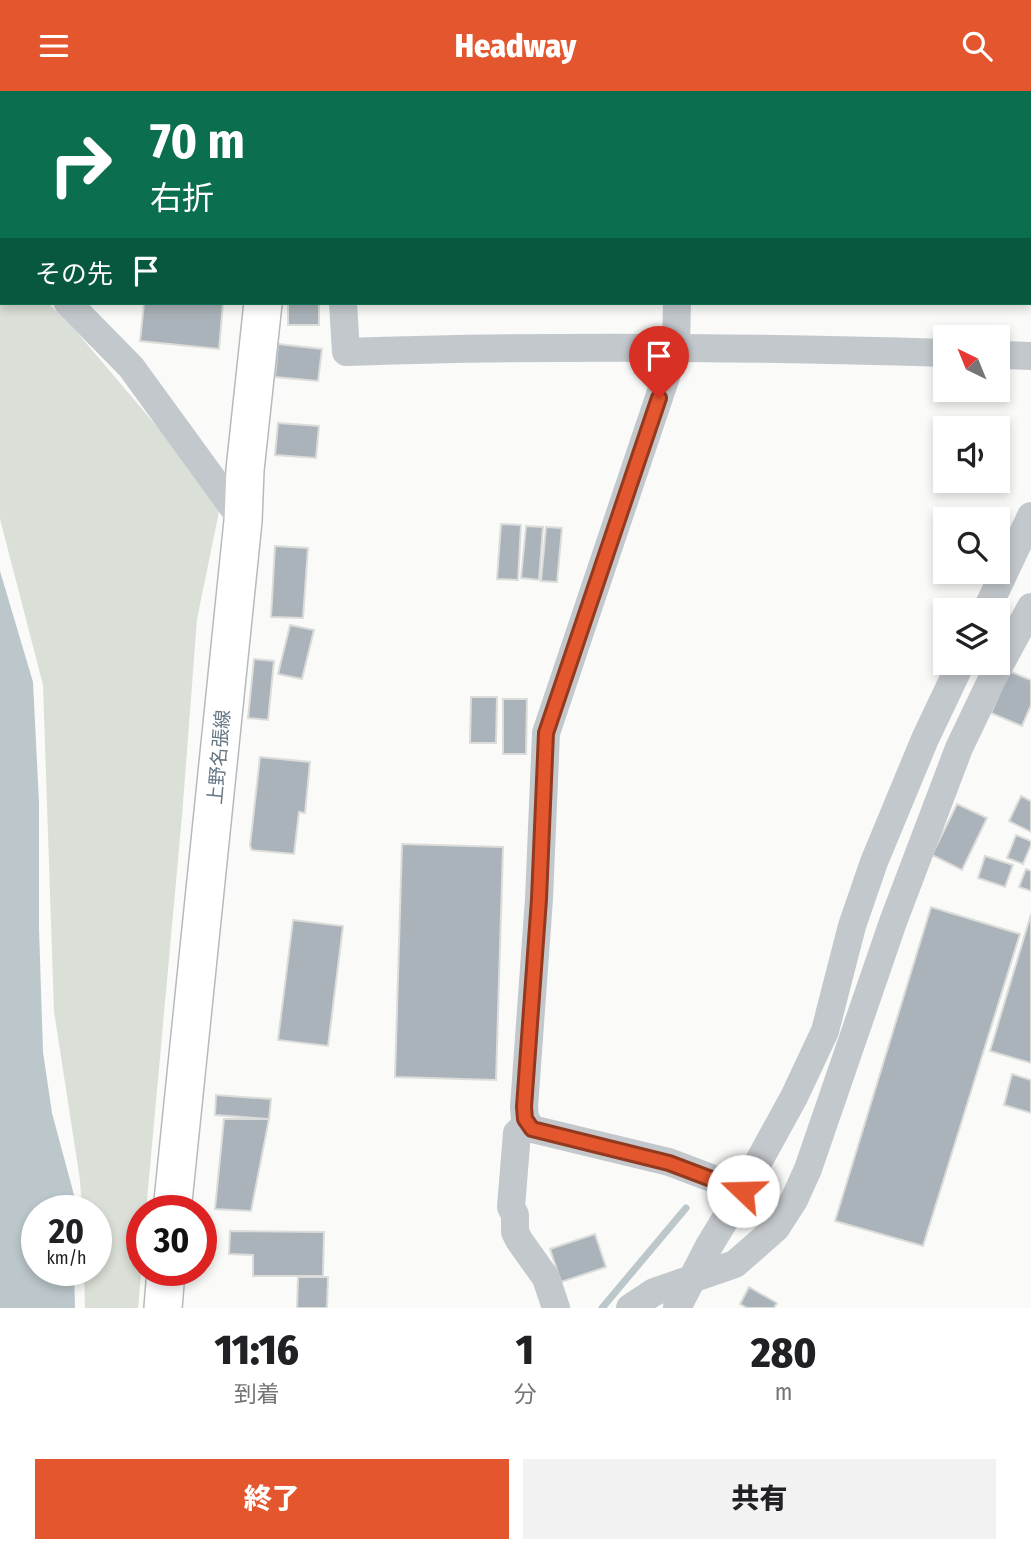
<!DOCTYPE html>
<html lang="ja">
<meta charset="utf-8">
<style>
:root{--surface:#fff;--page:#f2f2f2;--text:#202124;--muted:#757577;--accent:#e4572e}
body{margin:0;font-family:"Fira Sans Condensed","Noto Sans JP",sans-serif;background:var(--page);color:var(--text);height:100vh;display:flex;flex-direction:column;font-size:26px;white-space:nowrap}
*{box-sizing:border-box;margin:0}
p{font-size:23px;color:var(--muted)}
.icon{flex:none;width:38px;height:38px;fill:none;stroke:currentColor;stroke-width:2;stroke-linecap:round;stroke-linejoin:round}
.map{position:relative;height:1217px;overflow:hidden}
.drawer{display:flex;flex-direction:column;background:var(--surface);flex:1}
.drawer>*{flex:none}
.hud{position:absolute;left:0px;top:0px;width:1032px;height:214px;box-shadow:0 4px 10px #0003;background:#0b6e4f;color:#fff;overflow:hidden}
.needle{width:46px;rotate:317deg}
.fabs{position:absolute;left:933px;top:234px;display:grid;gap:14px}
.fabs a{display:grid;place-items:center;width:77px;height:77px;border-radius:0px;background:var(--surface);box-shadow:0 4px 10px #0003;font-size:35px}
.speed{position:absolute;left:21px;top:1104px;display:flex;gap:14px;font-size:35px;font-weight:700;text-align:center}
.speed>*{display:grid;place-content:center;width:91px;height:91px;border-radius:50%;background:var(--surface);box-shadow:0 4px 10px #0003;line-height:1}
.speed small{font-size:18px;font-weight:400}
.speed .limit{border:10px solid #d22;background:#fff;color:#111}
.pin{position:absolute;display:grid;place-items:center;width:60px;height:60px;color:#fff;margin:-72px -30px;border-radius:50% 50% 50% 0;rotate:-45deg;box-shadow:0 0 7px #0007}
.pin .icon{rotate:45deg}
.me{position:absolute;width:77px;margin:-38px;rotate:291deg;stroke-linejoin:round;filter:drop-shadow(0 0 5px #0008)}
.turn{display:flex;align-items:center;gap:24px;height:147px;padding:0 35px;font-size:32px}
.turn .icon{width:91px;height:91px;stroke-width:2.5}
.turn b{display:block;font-size:49px;line-height:60px}
.then{display:flex;align-items:center;height:66px;padding:0 35px;background:#0003;gap:14px;font-size:26px}
.eta{display:flex;justify-content:space-evenly;align-items:center;height:119px;text-align:center}
.eta b{font-size:42px;font-weight:800;line-height:49px}
.button{display:flex;gap:14px;margin-top:auto;padding:14px 35px}
.button a{flex:1;height:80px;border-radius:0px;background:var(--accent);color:#fff;font-size:28px;font-weight:800;line-height:80px;text-align:center}
.button a+a{background:var(--page);color:var(--text)}
header{display:flex;justify-content:space-between;align-items:center;height:91px;padding:0 35px;background:var(--accent);color:#fff;font-size:32px;font-weight:800}
.map>svg:first-child{display:block}
</style>
<header><svg class="icon" aria-label="menu" viewBox="0 0 24 24"><path d="M4 6h16M4 12h16M4 18h16"/></svg>Headway<svg class="icon" aria-label="search" viewBox="0 0 24 24"><circle cx="10" cy="10" r="6"/><path d="M15 15l6 6"/></svg></header>
<div class="map">
<svg width="1031" height="1217" viewBox="0 0 1031 1217">
<rect width="100%" height="100%" fill="#fafaf8"/>
<path fill="#dadfd7" d="M0 162 2 164V212H48L75 239 221 411 197 528 182 725 146 1120H142V1173L138 1217H85L84 1180H96V1120H82L80 1089 54 920 43 594 0 428Z"/>
<path fill="#bbc7cb" d="M0 480 33 591 39 712V838L43 961 52 1022 74 1104V1120H37V1180H74L75 1217H0Z"/>
<g fill="none" stroke-linecap="round" stroke-linejoin="round">
<path stroke="#bbc7cb" stroke-width="7" d="M602 1217 686 1117"/>
</g>
<g fill="#aab3b9" stroke="#dcdcda" stroke-width="2">
<path d="M144 212H223L219 258 140 250Z"/>
<rect x="288" y="212" width="31" height="22"/>
<path d="M278 253 322 258 318 290 275 286Z"/>
<path d="M278 332 319 335 316 367 275 364Z"/>
<path d="M501 433 521 434 518 489 497 488Z"/>
<path d="M526 435 543 436 539 489 521 487Z"/>
<path d="M546 436 562 437 557 491 541 490Z"/>
<path d="M275 455 308 457 303 527 271 526Z"/>
<path d="M290 534 314 539 302 588 278 583Z"/>
<path d="M254 568 274 570 268 629 248 627Z"/>
<path d="M1009 580 1031 589V614L1022 635 991 622Z"/>
<path d="M471 606H497L496 652H470Z"/>
<path d="M503 608H527L526 663H503Z"/>
<path d="M260 666 310 671 305 722 299 721 294 763 252 759 250 755Z"/>
<path d="M1021 705 1031 710V741L1009 730Z"/>
<path d="M957 713 987 727 962 779 932 764Z"/>
<path d="M1016 744 1031 750V754L1023 773 1007 767Z"/>
<path d="M402 753 503 756 496 989 395 986Z"/>
<path d="M985 765 1013 774 1005 796 978 787Z"/>
<path d="M1026 778 1031 780V800L1019 796Z"/>
<path d="M931 816 1020 843 923 1155 835 1130Z"/>
<path d="M1031 823V972L990 960Z"/>
<path d="M293 829 343 835 328 955 278 949Z"/>
<path d="M1012 983 1031 989V1022L1004 1014Z"/>
<path d="M216 1004 271 1008 269 1028 215 1024Z"/>
<path d="M224 1028H269L251 1120 215 1118Z"/>
<path d="M230 1140 324 1141 323 1185H253V1164L229 1163Z"/>
<path d="M595 1143 606 1176 561 1191 550 1158Z"/>
<path d="M298 1186H328L327 1217H297Z"/>
<path d="M749 1196 777 1212 774 1217H747L740 1213Z"/>
</g>
<g fill="none" stroke-linecap="round" stroke-linejoin="round">
<defs>
<g id="major">
<path d="M277 2V0"/>
<path d="M172 1120 243 430 245 379 263 212"/>
<path d="M163 1217 166 1180"/>
</g>
</defs>
<use href="#major" stroke="#b5babe" stroke-width="40"/>
<g stroke="#c3c8cc" stroke-width="28">
<path d="M681 0 682 2"/>
<path d="M0 142 2 144"/>
<path d="M68 212 131 276 243 430"/>
<path d="M343 212 346 261C546 254 745 256 945 262"/>
<path d="M677 212 676 256 546 642 539 808 524 1016 525 1028 532 1038 669 1071 743 1099"/>
<path d="M998 264 1031 265"/>
<path d="M986 520 1031 425"/>
<path d="M528 1032 517 1042 511 1116 515 1124V1141L519 1149 546 1187 556 1217"/>
<path d="M630 1217 654 1201 735 1173 776 1137 794 1109 808 1078 893 831 959 657 991 590 1031 516"/>
<path d="M677 1217 709 1155 743 1099 794 1006 825 940 852 835 874 771 925 648 961 572"/>
</g>
<use href="#major" stroke="#fff" stroke-width="37"/>
</g>
<g fill="none" stroke-linecap="round" stroke-linejoin="round">
<defs>
<path id="route" d="M659 307 546 642 539 808 524 1016 525 1028 532 1038 669 1072 743 1100"/>
</defs>
<use href="#route" stroke="#94391e" stroke-width="18"/>
<use href="#route" stroke="#e4572e" stroke-width="12"/>
</g>
<g text-anchor="middle" dominant-baseline="central" stroke-width="7" stroke-linejoin="round" paint-order="stroke">
<g font-size="19" fill="#657683" stroke="#fff">
<text transform="translate(219 666) rotate(-85)">上野名張線</text>
</g>
</g>
</svg>
<div class="fabs">
<a><svg class="needle" viewBox="-14 -14 28 28"><path d="M0-13l5 13h-10z" fill="#e53935"/><path d="M0 13l5-13h-10z" fill="#757577"/></svg></a>
<a><svg class="icon" aria-label="sound" viewBox="0 0 24 24"><path d="M4 9h4l5-4v14l-5-4H4zM17 9q2 3 0 6"/></svg></a>
<a><svg class="icon" aria-label="search" viewBox="0 0 24 24"><circle cx="10" cy="10" r="6"/><path d="M15 15l6 6"/></svg></a>
<a><svg class="icon" aria-label="layers" viewBox="0 0 24 24"><path d="M12 4l9 5-9 5-9-5zM3 14l9 5 9-5"/></svg></a>
</div>
<div class="speed"><div>20<small>km/h</small></div><div class="limit">30</div></div>
<div class="pin" style="left:659px;top:307px;background:#d93025"><svg class="icon" aria-label="arrive" viewBox="0 0 24 24"><path d="M6 21V4h12l-3 4 3 4H6"/></svg></div>
<svg class="me" style="left:743px;top:1100px" viewBox="-20 -20 40 40"><circle r="19" fill="#fff"/><path d="M0-13L10 11 0 6-10 11z" fill="#e4572e"/></svg>
<div class="hud">
<div class="turn"><svg class="icon" aria-label="right" viewBox="0 0 24 24"><path d="M7 20v-9h11M14 6l5 5-5 5"/></svg><div><b>70 m</b>右折</div></div>
<div class="then">その先<svg class="icon" aria-label="arrive" viewBox="0 0 24 24"><path d="M6 21V4h12l-3 4 3 4H6"/></svg></div>
</div>
</div>
<section class="drawer">
<div class="eta">
<div><b>11:16</b><p>到着</p></div>
<div><b>1</b><p>分</p></div>
<div><b>280</b><p>m</p></div>
</div>
<div class="button"><a>終了</a><a>共有</a></div>
</section>
